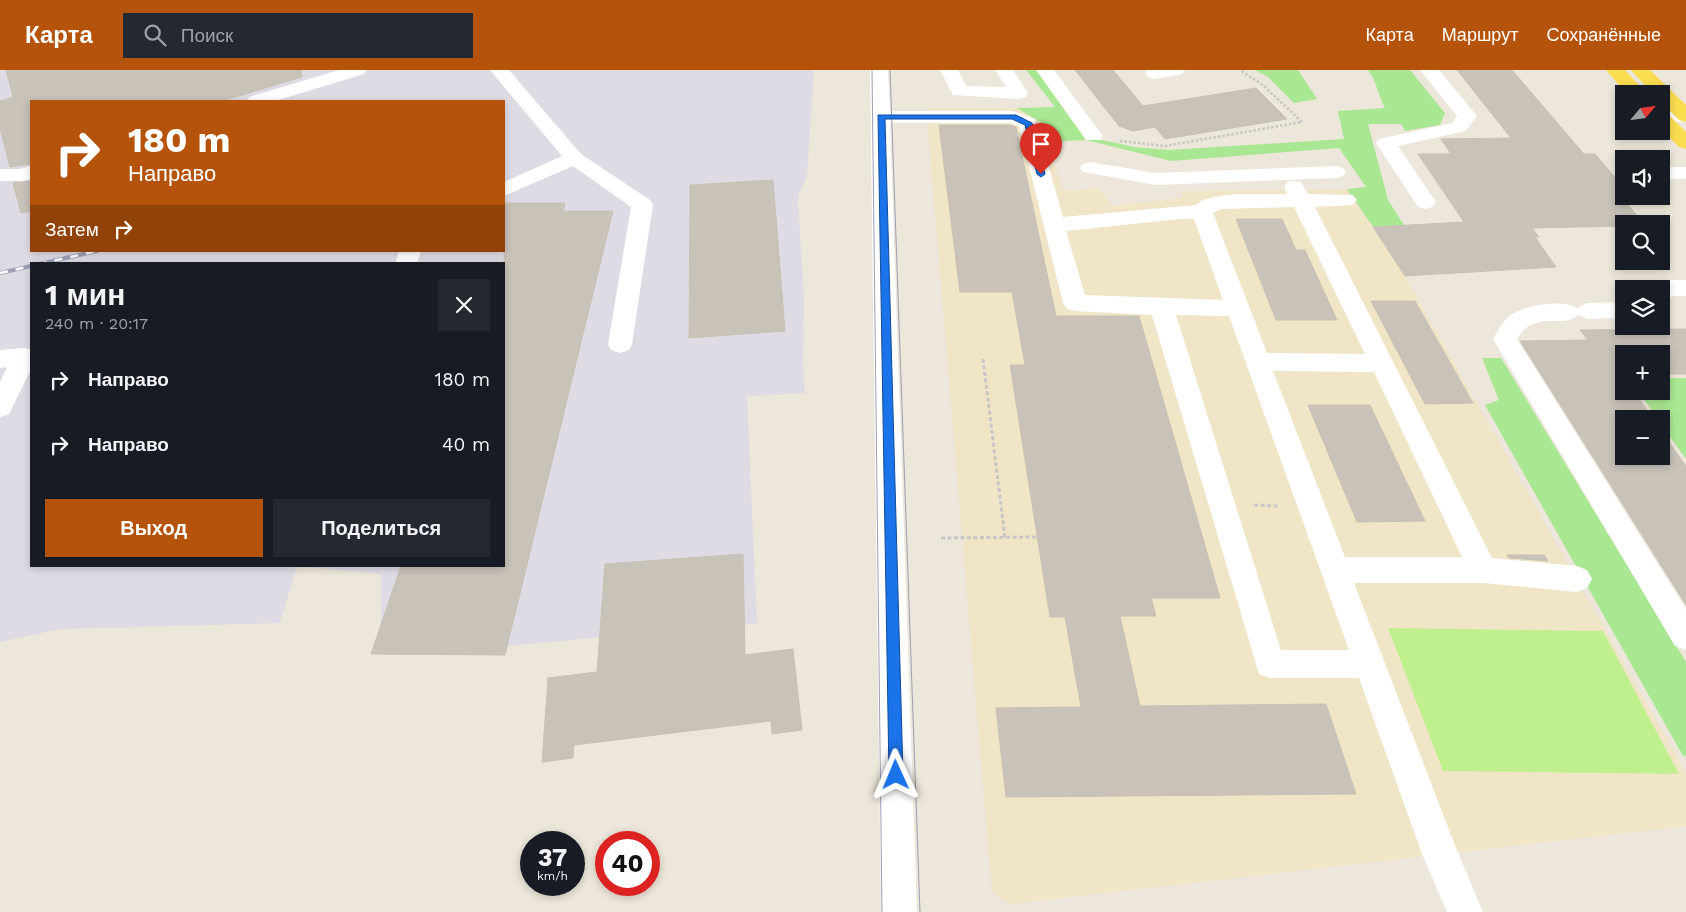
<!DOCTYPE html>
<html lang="ru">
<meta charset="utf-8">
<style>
:root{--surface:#171b24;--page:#242831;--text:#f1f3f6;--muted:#9ea1a6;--accent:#b45309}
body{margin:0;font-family:"Work Sans",sans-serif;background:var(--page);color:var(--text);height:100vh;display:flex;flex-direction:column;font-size:19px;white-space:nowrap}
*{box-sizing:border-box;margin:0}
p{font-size:16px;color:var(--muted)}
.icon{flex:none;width:28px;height:28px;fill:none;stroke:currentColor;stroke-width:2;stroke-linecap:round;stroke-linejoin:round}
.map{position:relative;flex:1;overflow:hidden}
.drawer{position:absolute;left:30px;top:192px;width:475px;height:305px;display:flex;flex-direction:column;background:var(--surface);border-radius:0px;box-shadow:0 2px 8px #0003}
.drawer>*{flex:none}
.top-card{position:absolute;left:30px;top:30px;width:475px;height:152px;border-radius:0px;box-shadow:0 2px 8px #0003;background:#b45309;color:#fff;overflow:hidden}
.needle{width:32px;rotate:61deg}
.tools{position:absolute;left:1615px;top:15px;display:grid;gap:10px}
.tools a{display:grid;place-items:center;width:55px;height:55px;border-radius:0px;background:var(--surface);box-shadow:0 2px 8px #0003;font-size:25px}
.speed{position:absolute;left:520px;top:761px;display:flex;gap:10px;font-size:25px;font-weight:700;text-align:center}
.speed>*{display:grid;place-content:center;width:65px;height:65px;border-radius:50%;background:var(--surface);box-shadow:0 2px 8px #0003;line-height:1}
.speed small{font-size:12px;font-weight:400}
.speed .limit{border:8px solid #d22;background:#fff;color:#111}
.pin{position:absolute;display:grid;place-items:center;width:42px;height:42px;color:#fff;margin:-51px -21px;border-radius:50% 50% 50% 0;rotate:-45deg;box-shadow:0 0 5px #0007}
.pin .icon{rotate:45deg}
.me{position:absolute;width:55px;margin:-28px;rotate:359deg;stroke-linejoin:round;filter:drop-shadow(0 0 4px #0008)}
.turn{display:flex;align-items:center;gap:18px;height:105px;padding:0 15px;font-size:22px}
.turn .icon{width:65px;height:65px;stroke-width:2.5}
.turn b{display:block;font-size:35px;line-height:42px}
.then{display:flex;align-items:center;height:48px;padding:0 15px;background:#0003;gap:10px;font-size:19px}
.round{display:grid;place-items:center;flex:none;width:52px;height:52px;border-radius:0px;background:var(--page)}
.headline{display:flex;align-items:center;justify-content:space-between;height:85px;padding:0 15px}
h1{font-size:30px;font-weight:700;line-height:38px}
.action{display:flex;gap:10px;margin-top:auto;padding:10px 15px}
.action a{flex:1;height:58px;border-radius:0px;background:var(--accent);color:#fff;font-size:20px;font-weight:700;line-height:58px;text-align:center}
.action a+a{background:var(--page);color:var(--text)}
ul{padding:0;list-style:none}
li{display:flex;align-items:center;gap:15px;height:65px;padding:0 15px}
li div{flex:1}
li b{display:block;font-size:19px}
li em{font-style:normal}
header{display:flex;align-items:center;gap:30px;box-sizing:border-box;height:70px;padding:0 25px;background:var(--accent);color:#fff}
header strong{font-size:24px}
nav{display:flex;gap:28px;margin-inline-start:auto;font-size:18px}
.search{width:350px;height:45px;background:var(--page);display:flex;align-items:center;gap:12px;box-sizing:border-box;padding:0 18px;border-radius:0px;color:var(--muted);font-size:19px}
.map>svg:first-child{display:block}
</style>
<header>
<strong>Карта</strong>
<div class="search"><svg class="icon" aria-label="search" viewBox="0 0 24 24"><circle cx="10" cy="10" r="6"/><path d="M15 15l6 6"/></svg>Поиск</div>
<nav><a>Карта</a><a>Маршрут</a><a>Сохранённые</a></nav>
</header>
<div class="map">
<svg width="1686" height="842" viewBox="0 0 1686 842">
<rect width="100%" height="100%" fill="#ede6da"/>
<path fill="#dedbe4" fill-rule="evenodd" d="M0 0H814L807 107 798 126 804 230 803 296 805 323 747 326 757 553 507 576 505 585 371 584 381 556V504L299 496H504V194H31V496H297L280 553 60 559 0 572ZM31 31H504V181H31Z"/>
<path fill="#f0e5c7" d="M928 38H1017L1042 53 1062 119 1075 121 1099 117 1112 136 1182 128 1181 121 1347 119 1405 206 1686 703V756L1010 834 992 821 927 47Z"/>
<g fill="#aae792">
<path d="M1026 0H1036L1088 67 1134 77 1169 80 1344 69 1338 41 1385 38C1378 25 1377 12 1368 0H1410L1445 43 1440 55 1405 61 1401 54H1368L1388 130 1404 155 1373 157 1347 119 1366 117 1339 78 1171 91 1086 70 1048 72 1042 53 1017 38 1055 37Z"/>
<path d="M1255 0H1298L1317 29 1294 33 1268 7Z"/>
<path d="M1482 288H1501L1686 592V686H1683L1485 335 1499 330Z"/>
<path d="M1661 308H1686V389L1661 354V349H1658L1638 321H1661Z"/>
</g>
<path fill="#bff08d" d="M1388 558 1603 561 1679 704 1443 701Z"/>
<g fill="#c8c2b9" stroke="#c8c2b3">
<path d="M6 0H301L302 7 222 31H31V94L10 97 0 58V31L13 27Z"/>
<path d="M1075 0H1113L1143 36 1256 18 1287 49 1165 69 1155 57 1133 61 1119 56Z"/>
<path d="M1457 0H1512L1584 84H1595L1624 118V130L1644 154H1624V156L1532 158 1539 167H1535L1556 197 1405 206 1373 157 1464 152 1418 84H1451L1441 69 1511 68Z"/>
<path d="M939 55H1010L1016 57 1056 246H1139L1220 528H1151L1156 546H1120L1140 636 1326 634 1356 724 1006 727 996 638 1081 637 1065 547H1050L1010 295H1025L1012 222H960Z"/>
<path d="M773 110 785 261 689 268 690 115Z"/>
<path d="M31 111V141L21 143 13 113Z"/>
<path d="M504 133H565L563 141H613L505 585 371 584 401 496H504Z"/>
<path d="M1236 149H1282L1296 180H1305L1337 250H1276Z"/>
<path d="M1371 231H1415L1473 333 1425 334Z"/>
<path d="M1686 259V304H1661V284H1624V304L1622 305 1624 321H1634L1653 349H1624V386H1661V361L1686 396V535L1520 271 1588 270 1580 260Z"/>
<path d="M1308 335H1370L1425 451 1357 452Z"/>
<path d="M743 484 745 585 793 579 802 660 772 664 771 651 574 675 573 688 542 692 548 608 597 602 605 494Z"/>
<path d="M1507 485H1544L1548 491 1509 488Z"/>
</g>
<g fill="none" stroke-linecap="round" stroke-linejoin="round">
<path stroke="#c7c7c7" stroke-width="2.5" stroke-dasharray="2.5 2" stroke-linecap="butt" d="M1120 71 1165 76 1302 52 1264 16 1240 0"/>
<g stroke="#c7c7c7" stroke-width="3" stroke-dasharray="4 2.5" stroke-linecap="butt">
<path d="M983 289 1005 468"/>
<path d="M1254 435 1278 436"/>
<path d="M941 468 1037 467"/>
</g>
<g fill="#fff" fill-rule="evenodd">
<path d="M339 0H367L364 4 275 31H247L249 27Z"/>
<path d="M490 0H509L581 84 650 130 653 135 632 274 629 280 620 283 611 280 608 274 631 137 573 96 504 126V112L562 86Z"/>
<path d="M870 0H888L890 41H1013L1035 49 1063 147 1196 135C1210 120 1266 125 1287 124L1284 117 1287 112 1294 111 1301 112 1308 124 1353 125 1357 130 1353 135 1315 137 1492 488 1577 496 1587 500 1592 509 1587 518 1577 522 1483 513H1354L1456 778 1483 842H1447L1422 784 1359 608H1270L1259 604 1152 245 1075 241 1067 239 1063 233 1019 56 1010 53H890L917 842H881ZM1294 137 1365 284 1267 283 1213 143 1222 139ZM1180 149H1194L1223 230 1085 225 1066 161ZM1176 245 1229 246 1349 580H1281ZM1273 301 1374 302 1462 487H1345Z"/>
<path d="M940 0H958L966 16 1006 17 995 0H1013L1028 23 1026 27 1019 29 953 25Z"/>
<path d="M1036 0H1054L1103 66 1100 70H1086Z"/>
<path d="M1147 0H1185L1182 4 1154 9 1148 7 1145 3Z"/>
<path d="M1420 0H1439L1477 46 1466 61 1398 76 1436 132 1432 137 1425 139 1418 137 1376 73 1379 69 1452 53 1457 46Z"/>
<rect x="1661" y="40" width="25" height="12"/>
<path d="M1090 92 1156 103 1336 96 1343 98 1346 102 1343 106 1336 108 1156 115 1083 102 1080 98 1083 94Z"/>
<path d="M31 96V109L21 111H0V99H20Z"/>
<rect x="1661" y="97" width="25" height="12"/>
<path d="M399 181H421L417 194H395Z"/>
<path d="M1669 210H1686V226H1674L1661 231V219H1652Z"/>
<path d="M1624 232V248L1587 249 1578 245C1564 260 1535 238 1517 269L1686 539V580L1675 576 1493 269C1498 261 1502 252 1509 246 1522 236 1563 228 1577 238L1587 233Z"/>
<path d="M25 278 31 280V299L9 344 0 347V312L7 297 0 298V280Z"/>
</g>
<g fill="#fadd51" fill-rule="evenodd">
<path d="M1606 0H1625L1647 24H1627Z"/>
<path d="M1631 0H1650L1686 35V52L1679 50 1661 32V24H1653Z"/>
<path d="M1661 42 1668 44 1686 62V79L1679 77 1661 59Z"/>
</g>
<g stroke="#9c9eb5" stroke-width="1">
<path d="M872 0 882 842"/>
<path d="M890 0 920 842"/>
</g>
<defs>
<g id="rail">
<path d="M39 194 97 181"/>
<path d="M0 203 31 196"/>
</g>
</defs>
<use href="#rail" stroke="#9c9eb5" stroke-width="4"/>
<use href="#rail" stroke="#fff" stroke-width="2.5" stroke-dasharray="8" stroke-linecap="butt"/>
</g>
<path fill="#1a73e8" stroke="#114b97" d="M878 45H1016L1032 53 1045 104 1041 107 1037 104 1025 55 1012 49H885L903 705 901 710 896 712 891 710 889 705Z"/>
</svg>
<div class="tools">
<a><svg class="needle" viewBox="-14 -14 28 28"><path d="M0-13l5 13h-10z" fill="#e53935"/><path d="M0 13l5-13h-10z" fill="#9ea1a6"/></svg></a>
<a><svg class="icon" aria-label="sound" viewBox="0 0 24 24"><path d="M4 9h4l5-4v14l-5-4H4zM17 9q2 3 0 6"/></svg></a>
<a><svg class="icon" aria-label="search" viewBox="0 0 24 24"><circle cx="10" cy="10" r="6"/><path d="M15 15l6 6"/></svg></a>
<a><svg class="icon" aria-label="layers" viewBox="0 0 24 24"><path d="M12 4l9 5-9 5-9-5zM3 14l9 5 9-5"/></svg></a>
<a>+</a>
<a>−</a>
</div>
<div class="speed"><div>37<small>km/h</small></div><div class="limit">40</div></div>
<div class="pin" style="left:1041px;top:104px;background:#d93025"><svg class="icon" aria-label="arrive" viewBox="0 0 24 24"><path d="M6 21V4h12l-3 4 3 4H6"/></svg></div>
<svg class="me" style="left:896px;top:705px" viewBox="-20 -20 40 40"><path d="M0-17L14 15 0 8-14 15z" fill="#1a73e8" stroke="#fff" stroke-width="4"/></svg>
<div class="top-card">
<div class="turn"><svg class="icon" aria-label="right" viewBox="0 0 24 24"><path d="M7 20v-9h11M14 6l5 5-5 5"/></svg><div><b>180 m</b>Направо</div></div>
<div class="then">Затем<svg class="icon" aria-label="right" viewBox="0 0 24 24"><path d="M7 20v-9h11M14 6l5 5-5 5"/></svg></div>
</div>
<section class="drawer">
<div class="headline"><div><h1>1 мин</h1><p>240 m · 20:17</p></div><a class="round"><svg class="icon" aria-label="close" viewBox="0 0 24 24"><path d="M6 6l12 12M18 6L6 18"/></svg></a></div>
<ul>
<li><svg class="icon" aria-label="right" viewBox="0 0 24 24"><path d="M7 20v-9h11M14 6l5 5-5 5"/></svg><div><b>Направо</b></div><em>180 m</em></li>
<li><svg class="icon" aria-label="right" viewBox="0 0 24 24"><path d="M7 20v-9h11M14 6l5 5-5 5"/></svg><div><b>Направо</b></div><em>40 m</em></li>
</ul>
<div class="action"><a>Выход</a><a>Поделиться</a></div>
</section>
</div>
